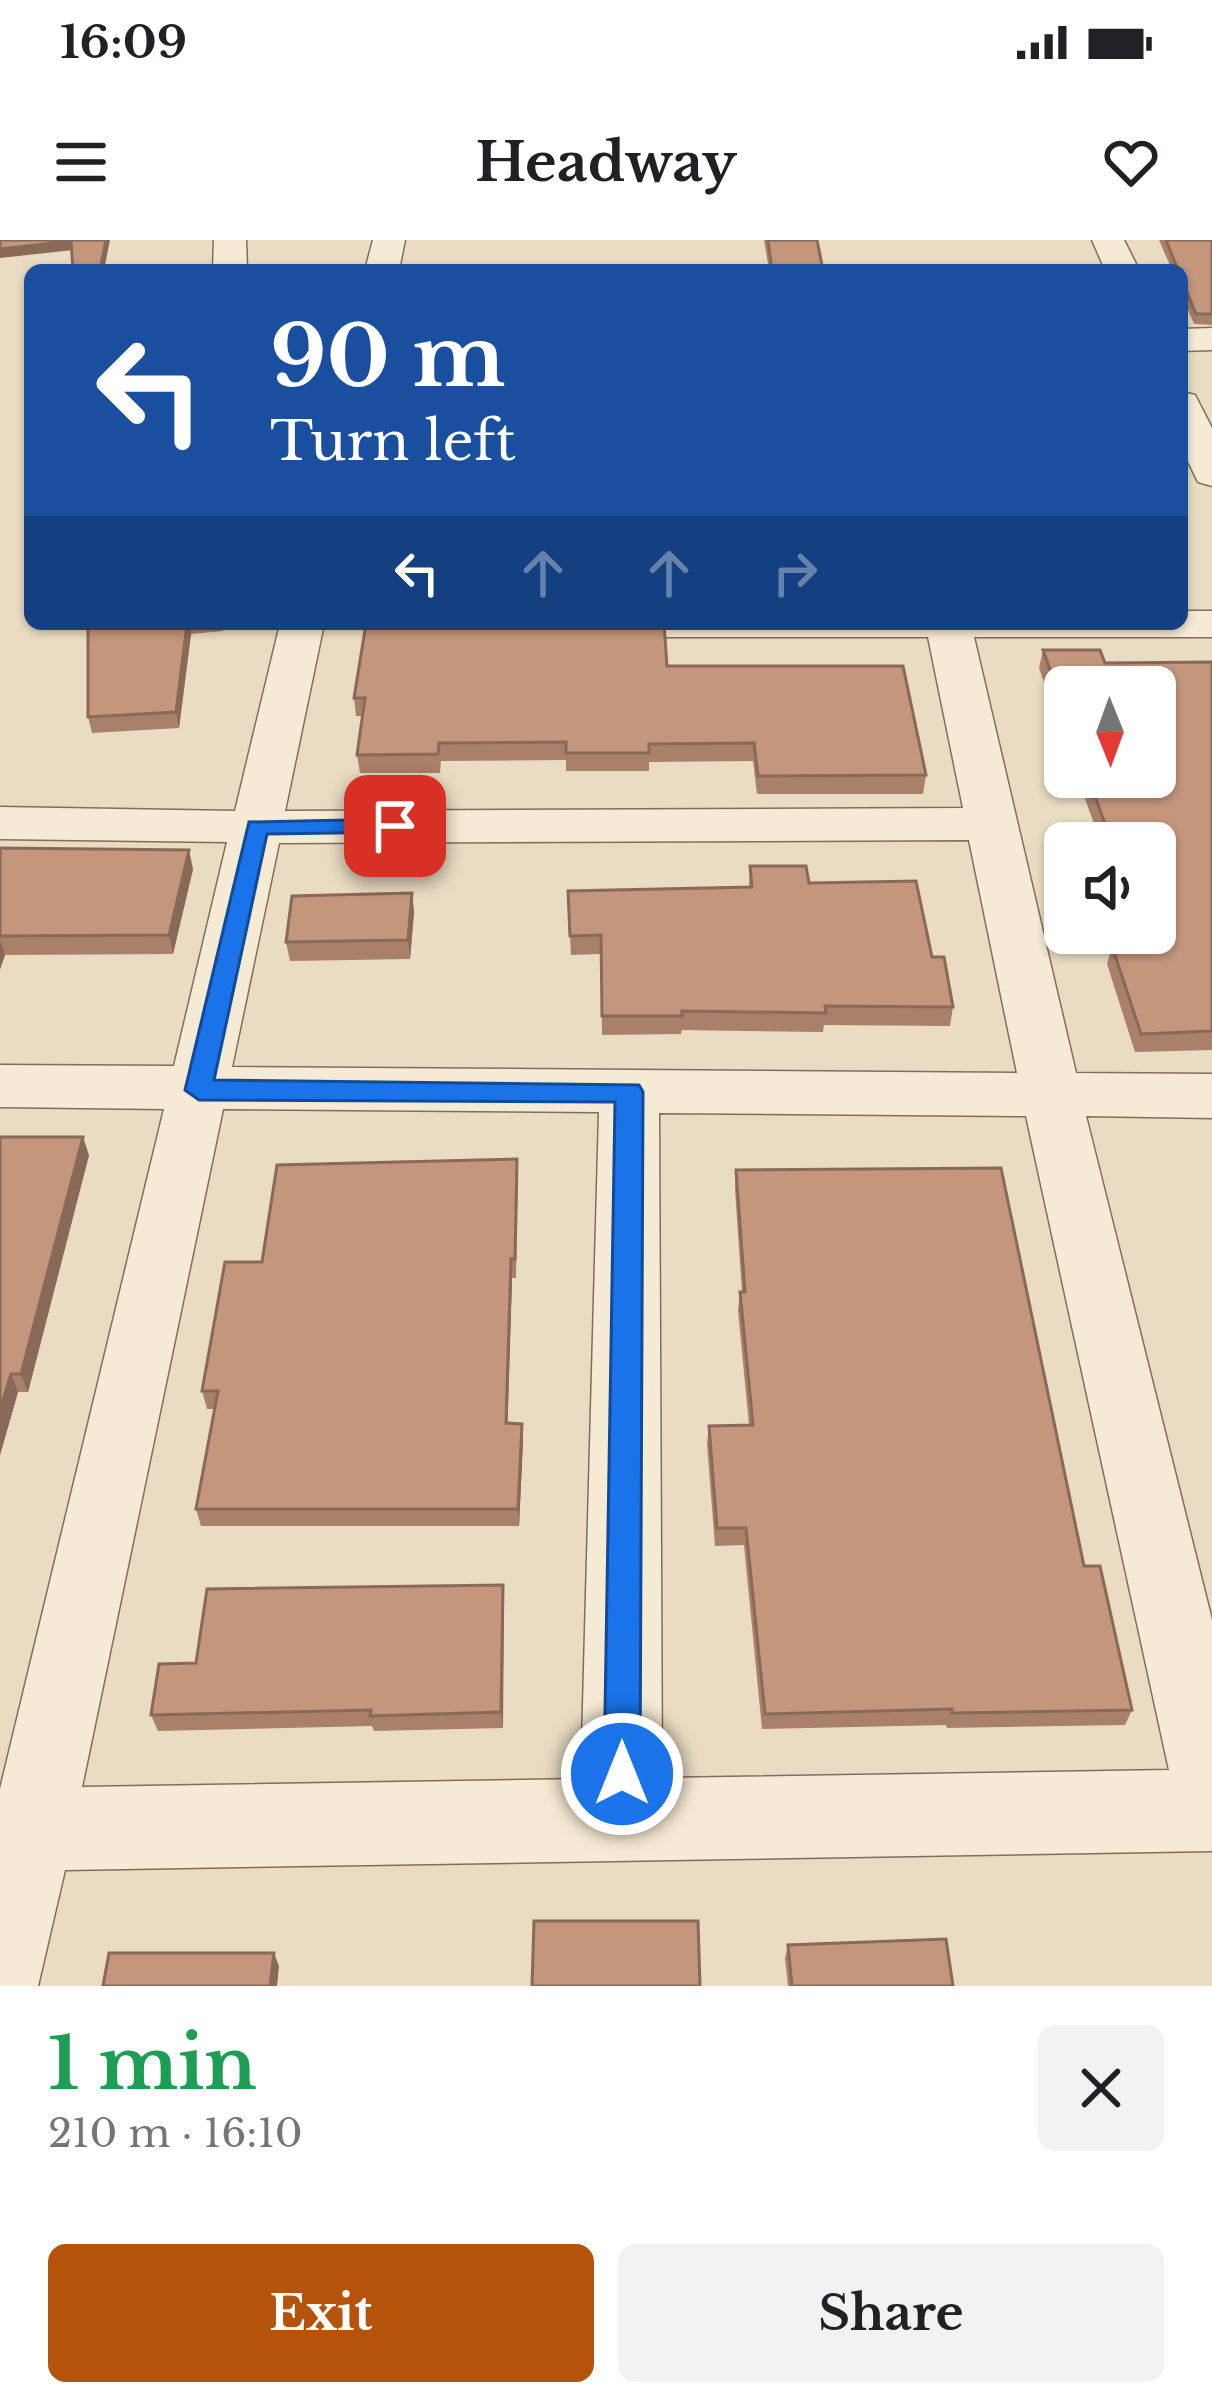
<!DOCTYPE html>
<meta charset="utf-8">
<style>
:root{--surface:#fff;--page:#f2f2f2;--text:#202124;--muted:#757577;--accent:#b45309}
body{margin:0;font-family:"Libre Baskerville",serif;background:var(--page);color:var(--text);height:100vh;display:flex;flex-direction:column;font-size:45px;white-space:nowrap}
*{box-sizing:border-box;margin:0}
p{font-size:39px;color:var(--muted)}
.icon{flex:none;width:66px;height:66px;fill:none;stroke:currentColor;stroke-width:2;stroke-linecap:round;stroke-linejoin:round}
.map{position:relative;height:1746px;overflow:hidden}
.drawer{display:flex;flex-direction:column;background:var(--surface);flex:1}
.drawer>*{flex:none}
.banner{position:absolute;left:24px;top:24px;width:1164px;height:366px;border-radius:18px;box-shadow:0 3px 9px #0004;background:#1a4fa0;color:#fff;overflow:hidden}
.needle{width:78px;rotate:179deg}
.buttons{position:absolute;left:1044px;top:426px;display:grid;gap:24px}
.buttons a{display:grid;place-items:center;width:132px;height:132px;border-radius:18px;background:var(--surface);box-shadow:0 3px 9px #0004;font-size:60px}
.pin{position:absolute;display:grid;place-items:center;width:102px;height:102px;color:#fff;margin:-51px;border-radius:24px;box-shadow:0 6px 18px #0006}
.me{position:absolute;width:132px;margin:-66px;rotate:0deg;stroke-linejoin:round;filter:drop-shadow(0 0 9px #0008)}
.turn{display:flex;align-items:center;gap:42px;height:252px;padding:0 48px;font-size:54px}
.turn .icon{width:156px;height:156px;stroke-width:2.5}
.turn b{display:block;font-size:84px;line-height:102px}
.lanes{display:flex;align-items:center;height:114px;padding:0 48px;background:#0003;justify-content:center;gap:60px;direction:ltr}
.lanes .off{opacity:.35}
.round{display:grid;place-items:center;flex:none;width:126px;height:126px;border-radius:18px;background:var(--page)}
.head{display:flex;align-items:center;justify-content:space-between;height:204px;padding:0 48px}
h1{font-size:72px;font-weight:700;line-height:90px;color:#1e9e55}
.cta{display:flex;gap:24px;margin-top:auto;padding:24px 48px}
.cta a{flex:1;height:138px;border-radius:18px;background:var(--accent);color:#fff;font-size:48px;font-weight:700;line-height:138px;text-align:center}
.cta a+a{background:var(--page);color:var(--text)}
.status{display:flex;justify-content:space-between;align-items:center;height:84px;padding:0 60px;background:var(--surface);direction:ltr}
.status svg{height:33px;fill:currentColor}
header{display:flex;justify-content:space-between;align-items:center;height:156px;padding:0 48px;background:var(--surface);font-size:54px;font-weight:700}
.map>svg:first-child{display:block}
</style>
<div class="status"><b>16:09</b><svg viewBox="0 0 49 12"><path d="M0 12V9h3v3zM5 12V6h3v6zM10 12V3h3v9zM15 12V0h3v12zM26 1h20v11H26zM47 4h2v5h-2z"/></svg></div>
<header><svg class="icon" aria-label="menu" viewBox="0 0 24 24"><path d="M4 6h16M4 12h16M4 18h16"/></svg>Headway<svg class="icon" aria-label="heart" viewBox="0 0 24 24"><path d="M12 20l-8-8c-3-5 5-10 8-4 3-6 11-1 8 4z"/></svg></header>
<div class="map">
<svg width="1212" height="1746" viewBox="0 0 1212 1746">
<rect width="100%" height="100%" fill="#e9dcc2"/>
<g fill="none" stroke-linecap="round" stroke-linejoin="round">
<defs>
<g id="street">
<path d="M214 0H246L247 30H213Z"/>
<path d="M373 0H405L399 30H365Z"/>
<path d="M1092 0H1124L1139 30H1105Z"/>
<path d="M1212 88V110L1182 111V89Z"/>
<path d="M1182 152 1195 155 1212 188V246L1198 242 1182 209Z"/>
<path d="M1182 371H1212V397H974L1076 833 1212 834V878L1086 876 1212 1380V1611L65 1630 38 1746H0V1549L164 869 0 867V825L174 826 227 602 0 599V567L235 571 280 384H324L285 571 963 568 928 397H647L631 393 625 384H1182ZM969 600 1017 833 232 827 279 603ZM223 869 599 872 581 1539 82 1547ZM659 873 1026 876 1169 1530 662 1538Z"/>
</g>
</defs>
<use href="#street" stroke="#816d5b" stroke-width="3"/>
<use href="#street" fill="#f5ead4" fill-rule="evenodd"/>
</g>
<g fill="#a9816b">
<path d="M764 0H817L823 30H769Z"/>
<path d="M1159 0H1212V85L1194 84 1182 56V30H1172Z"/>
<path d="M88 384H223V391L191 394 179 488 92 493 88 477Z"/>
<path d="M1043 410 1105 423 1212 422V810L1135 812 1107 724 1112 706 1137 705 1132 693H1155V603H1101L1077 537H1155L1065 447V502L1039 428Z"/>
<path d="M667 426 926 535 923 554H757L753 521 649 522V531H566V520L441 521 440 533H360L357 515 363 476H356L354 458Z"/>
<path d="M0 608 193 629 173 714 5 715 0 729Z"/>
<path d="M750 626 809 643 932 717 953 767 950 786 824 785 823 792 682 790 681 794 602 795 601 714 571 715 568 651 749 647Z"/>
<path d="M412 653 414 672 410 719 290 721 286 702Z"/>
<path d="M0 897 89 915 28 1152H18L0 1215Z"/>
<path d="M736 930 1084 1326 1132 1470 1125 1485 947 1488 946 1485 762 1489 744 1305 715 1306 707 1204 709 1186 749 1185 738 1070 740 1052H742L735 949Z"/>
<path d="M518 938 516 1038H512L507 1183 522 1184 523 1201 519 1286H201L196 1269 214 1169H207L202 1151 262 1022Z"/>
<path d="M503 1345V1488L374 1491 372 1486 158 1491 151 1475 196 1423Z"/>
<path d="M788 1705 953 1746H788L785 1718Z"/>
</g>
<g fill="#896957">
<path d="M106 0H110L104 30H100Z"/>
<path d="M71 1 73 10 0 18V9Z"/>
<path d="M187 384H189L191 394 179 488 176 472Z"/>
<path d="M189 610 193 629 173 714 169 695Z"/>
<path d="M412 653 414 672 410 719 408 700Z"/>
<path d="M0 700 5 715 0 729Z"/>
<path d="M83 897 89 915 28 1152 21 1134Z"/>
<path d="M511 1019 512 1038 507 1201 506 1183Z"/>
<path d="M11 1134 18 1152 0 1215V1170Z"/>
<path d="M522 1184 523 1201 519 1286 518 1269Z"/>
<path d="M503 1345 504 1361 503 1488 501 1472Z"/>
<path d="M274 1713 279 1726 277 1746H270Z"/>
</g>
<g fill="#c4967c" stroke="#896957" stroke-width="3">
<path d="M0 0H106L100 30H73L71 1 0 9Z"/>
<path d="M768 0H817L823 30H772Z"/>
<path d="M1166 0H1212V74H1196L1182 40V30H1178Z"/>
<path d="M88 384H187L176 472 88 477Z"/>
<path d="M366 384H664L667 426H903L926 535 758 536 754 503 649 504V513H566V502L439 503 438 514 357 515 365 458H354Z"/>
<path d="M1043 410H1100L1105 423 1212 422V791L1141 794 1112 706 1149 705 1144 693H1155V603H1112L1088 537H1155V447H1065V472Z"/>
<path d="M0 608 189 610 169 695 0 696Z"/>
<path d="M750 626H806L809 643 916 641 932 717H944L953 767 825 766 826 773 682 771V776H602L601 695 570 696 568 651 752 647Z"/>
<path d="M412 653 408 700 286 702 292 656Z"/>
<path d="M0 897H83L21 1134H11L0 1170Z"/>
<path d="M517 919 515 1019H511L506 1183 522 1184 518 1269H196L218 1151H202L225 1022H262L277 925Z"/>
<path d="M1001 928 1084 1326H1100L1132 1470 952 1473V1469L765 1474 746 1288H717L709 1186 753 1185 740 1052H745L736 930Z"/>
<path d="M503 1345 501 1472 370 1476 371 1470 151 1475 159 1424 196 1423 207 1349Z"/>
<path d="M534 1681H698L700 1746H532Z"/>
<path d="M946 1699 953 1746H792L788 1705Z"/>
<path d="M109 1713H274L270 1746H103Z"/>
</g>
<path fill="#1a73e8" stroke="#114b97" stroke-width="3" d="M395 579 406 586 403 592 267 594 214 840 639 845 643 852 640 1534 635 1546 622 1552 609 1546 604 1534 615 862 199 860 185 850 249 582Z"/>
</svg>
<div class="buttons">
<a><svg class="needle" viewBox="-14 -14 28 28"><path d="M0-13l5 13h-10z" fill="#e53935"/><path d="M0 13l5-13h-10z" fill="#757577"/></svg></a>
<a><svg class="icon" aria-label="sound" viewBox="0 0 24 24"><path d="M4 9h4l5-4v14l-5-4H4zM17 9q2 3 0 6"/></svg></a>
</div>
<div class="pin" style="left:395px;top:586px;background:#d93025"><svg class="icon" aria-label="arrive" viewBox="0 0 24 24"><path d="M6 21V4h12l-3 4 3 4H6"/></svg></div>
<svg class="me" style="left:622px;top:1534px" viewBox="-20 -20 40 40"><circle r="17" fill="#1a73e8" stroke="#fff" stroke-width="3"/><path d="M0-11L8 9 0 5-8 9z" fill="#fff"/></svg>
<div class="banner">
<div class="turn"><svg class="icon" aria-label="left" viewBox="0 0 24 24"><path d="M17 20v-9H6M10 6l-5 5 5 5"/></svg><div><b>90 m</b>Turn left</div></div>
<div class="lanes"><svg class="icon" aria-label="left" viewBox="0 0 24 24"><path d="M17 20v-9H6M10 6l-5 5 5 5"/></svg><svg class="icon off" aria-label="ahead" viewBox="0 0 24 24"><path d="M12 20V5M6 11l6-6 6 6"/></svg><svg class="icon off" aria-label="ahead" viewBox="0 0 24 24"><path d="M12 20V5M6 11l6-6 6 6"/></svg><svg class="icon off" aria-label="right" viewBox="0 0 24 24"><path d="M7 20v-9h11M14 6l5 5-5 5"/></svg></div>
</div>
</div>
<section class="drawer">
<div class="head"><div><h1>1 min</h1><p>210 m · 16:10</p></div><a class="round"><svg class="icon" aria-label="close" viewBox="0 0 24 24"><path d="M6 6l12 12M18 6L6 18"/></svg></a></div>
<div class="cta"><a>Exit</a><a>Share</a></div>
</section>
